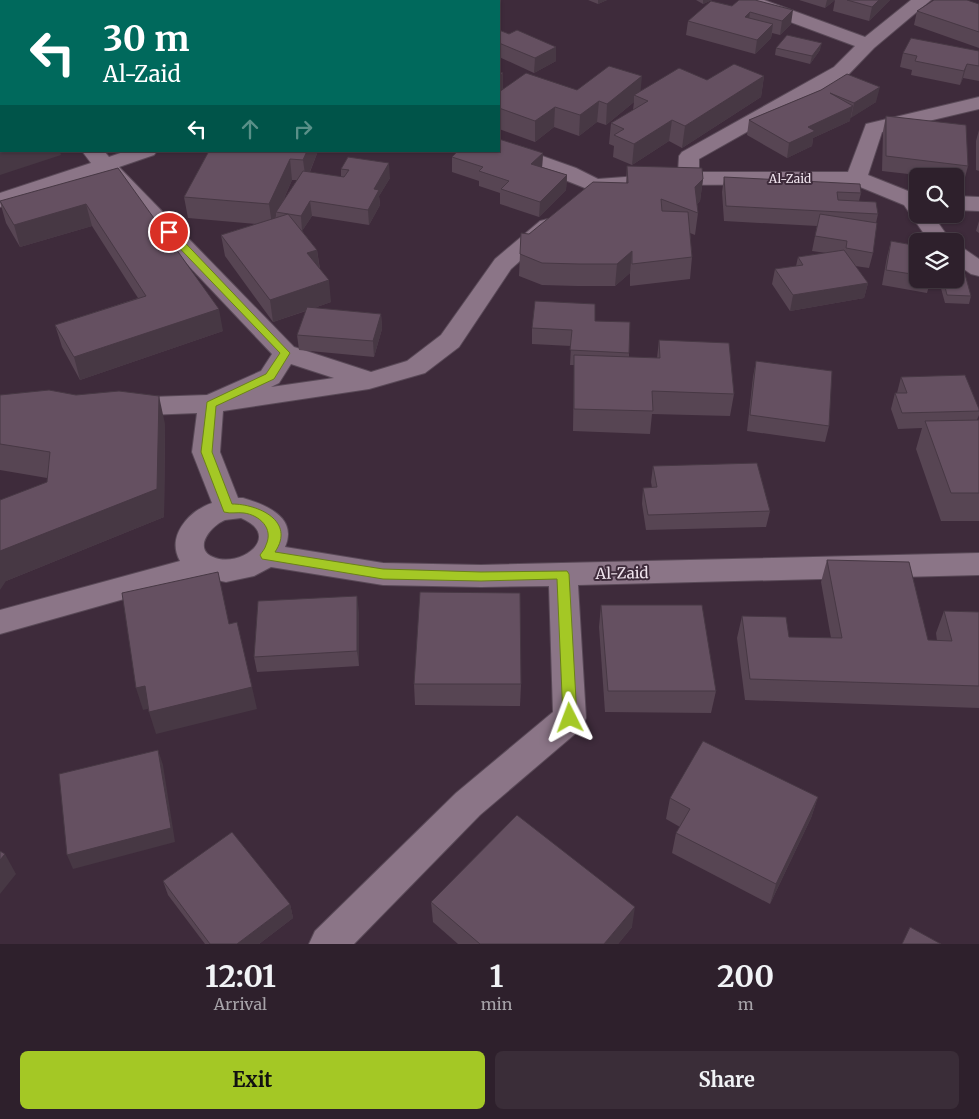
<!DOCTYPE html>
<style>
:root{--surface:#2e202c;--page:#3a2d38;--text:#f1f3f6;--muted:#a7a3a9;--line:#493e48;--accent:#a4c825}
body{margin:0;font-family:Merriweather,serif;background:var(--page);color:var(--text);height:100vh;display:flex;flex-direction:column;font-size:19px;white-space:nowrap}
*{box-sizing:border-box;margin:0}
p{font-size:16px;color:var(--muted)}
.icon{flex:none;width:28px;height:28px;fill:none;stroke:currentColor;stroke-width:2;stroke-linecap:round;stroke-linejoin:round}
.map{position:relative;height:944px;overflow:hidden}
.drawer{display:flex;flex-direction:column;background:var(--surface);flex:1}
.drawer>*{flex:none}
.guide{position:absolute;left:0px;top:0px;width:500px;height:152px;box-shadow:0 1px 4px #0004,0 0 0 1px var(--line);background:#00695c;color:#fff;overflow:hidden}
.buttons{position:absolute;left:909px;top:168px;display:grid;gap:10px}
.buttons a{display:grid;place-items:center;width:55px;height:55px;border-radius:8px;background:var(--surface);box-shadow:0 1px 4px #0004,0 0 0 1px var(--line);font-size:25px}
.pin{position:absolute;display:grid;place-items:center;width:42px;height:42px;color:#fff;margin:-21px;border:2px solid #fff;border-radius:50%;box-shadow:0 1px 5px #0007}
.me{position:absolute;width:55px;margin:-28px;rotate:357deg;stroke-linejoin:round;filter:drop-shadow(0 0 4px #0008)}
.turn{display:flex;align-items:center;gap:18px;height:105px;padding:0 20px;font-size:22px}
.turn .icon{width:65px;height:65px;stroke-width:2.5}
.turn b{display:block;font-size:35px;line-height:42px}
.lanes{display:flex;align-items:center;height:48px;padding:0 20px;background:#0003;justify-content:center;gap:25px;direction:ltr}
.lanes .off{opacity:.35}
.eta{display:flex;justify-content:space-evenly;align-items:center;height:85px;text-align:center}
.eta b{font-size:30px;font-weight:700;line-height:35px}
.button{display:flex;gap:10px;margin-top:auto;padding:10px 20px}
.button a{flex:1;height:58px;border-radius:8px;background:var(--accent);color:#111;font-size:20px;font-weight:700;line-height:58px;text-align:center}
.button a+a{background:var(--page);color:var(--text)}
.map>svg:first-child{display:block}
</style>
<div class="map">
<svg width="979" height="944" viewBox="0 0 979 944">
<rect width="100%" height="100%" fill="#3e2b3b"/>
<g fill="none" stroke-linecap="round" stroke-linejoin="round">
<defs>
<g id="minor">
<path d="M267 0H285L286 1H268Z"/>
<path d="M739 0H764L865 37 911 0H931L874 48 848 75 699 159V172H848L866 124 979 97V109L882 132 868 175 918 195V214H932L951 241H929L904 205 853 184 662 185 595 192 492 151H499V141L506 143 576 168 598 179 678 173 679 156 682 152 834 67 855 46 742 4Z"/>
<path d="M0 43 1 44V56L0 55Z"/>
<path d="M82 151H104L109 157 126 151H157L154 155 119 167 294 347 371 372 407 361 441 335 495 259 540 221 548 219 556 221 559 226 511 269 459 347 425 373 369 389 223 411 220 452 238 498H243C266 505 298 517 285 547L383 563 481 565 979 553V575L578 585 586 718 582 728 480 815 354 944H309L315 931 456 793 553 712 549 586 481 587 383 585 271 567 254 576 226 582 202 577 0 634V610L180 561C166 537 188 511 212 503L192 452 197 413 123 416 114 413 110 407 114 401 123 398 207 395 261 371 272 354 101 173 0 207V193L91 163ZM291 364 334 378 271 387 279 383ZM241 518C284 536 240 569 213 557 192 548 212 525 225 520 230 519 236 519 241 518Z"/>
<path d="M955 196 979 197V211L955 210Z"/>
<path d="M955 246 963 248 979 259V276L971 274 955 263Z"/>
</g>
</defs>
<use href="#minor" stroke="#594957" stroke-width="2"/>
<use href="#minor" fill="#8b7587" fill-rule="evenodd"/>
</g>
<g fill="#574553" fill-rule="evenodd">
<path d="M0 0 1 1V40L0 39Z"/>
<path d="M32 0H107L108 1H34Z"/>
<path d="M336 0H408L406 1H337Z"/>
<path d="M588 0H607L598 4Z"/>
<path d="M696 0H712L703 4Z"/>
<path d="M739 0 791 24 780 35 772 33 771 38 755 54 686 35 688 21 732 6Z"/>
<path d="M799 0H835L825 8Z"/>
<path d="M835 0H890L869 21 833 11Z"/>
<path d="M979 4V48L914 25 917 11Z"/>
<path d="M499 30 509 34 556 47V61L534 73 499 57Z"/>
<path d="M776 48 820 50 810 64 775 55Z"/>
<path d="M979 51V81L963 78 960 85 911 75 912 70 900 67 903 53Z"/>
<path d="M499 72 503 73V89L641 91 707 80 764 76 761 97 682 148 669 141 632 165 613 157 614 146 609 144 611 123 633 110 634 102 606 125 597 122 579 136 554 127 535 142 499 129Z"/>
<path d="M821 90 876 102 850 118V121L813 138 812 146 787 158 747 135 749 120Z"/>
<path d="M886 116 968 166 964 181 955 180V176H926L882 171 883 131Z"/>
<path d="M979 130V171L976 170V141Z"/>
<path d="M209 151H318L310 172 341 177V169L390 178 379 196 380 205 369 225 312 216 302 231 317 250 320 269 331 302 314 308 381 314 382 329 374 357 299 350 297 335 306 311 273 322 225 256 221 235 256 224 188 218 184 197ZM292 180H297L283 201Z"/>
<path d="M543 153 542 167 567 175 566 190 539 217 500 204V193L479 186V181L452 172V157Z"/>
<path d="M627 166 703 179 700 201 697 204 698 213 695 235 690 233 692 257 690 279 630 286V273L615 286H577L542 285 519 276 520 254 529 234 626 183Z"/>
<path d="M118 168 223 331 80 380 62 347 55 325 138 298 92 226 20 247 6 223 0 202Z"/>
<path d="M724 177 861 193 859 201 878 214 876 223 873 253 869 268 855 266 868 283 864 298 790 311 772 284 775 269 796 266 798 257 826 253 812 251 817 226 724 221 722 192Z"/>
<path d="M979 221V233L976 231Z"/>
<path d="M891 241 918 246V279H931L927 293 882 285 887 257Z"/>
<path d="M940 279H955L971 296 969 304 945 303 939 281Z"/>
<path d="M595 321 629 353V357L657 358 659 340 734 394 730 416 652 414 650 434 573 431 574 365H570L571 346 532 344V328Z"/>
<path d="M756 361 829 426 825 442 747 431 753 377Z"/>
<path d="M901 377 979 409V415L977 420H979V521H941L916 449 922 428 898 429 891 409 895 393H897Z"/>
<path d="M0 395 165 424 164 517 6 581 47 482V478L0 470Z"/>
<path d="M653 466 770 511 766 527 646 530 642 504 643 488H652L651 482Z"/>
<path d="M827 560 928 640 937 641 936 633 944 611 979 612V708L745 700 737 638 742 616 789 637 831 638 821 582Z"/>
<path d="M601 605 716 691 711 713 605 712 599 627Z"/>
<path d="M359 612V666L257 672 254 657Z"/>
<path d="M414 684H521L520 706 415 705Z"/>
<path d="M818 797 811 818 770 904 672 853 676 833 680 827 666 819 670 798Z"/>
<path d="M163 881 290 904 293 918 259 944H205L168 895Z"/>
<path d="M431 902 632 927 618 944H458L433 922Z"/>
</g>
<g fill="#473844">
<path d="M172 0H201L198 1H172Z"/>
<rect x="305" y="0" width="29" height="1"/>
<path d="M382 0H408L406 1H379Z"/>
<path d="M489 0H498V1H487Z"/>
<path d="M598 0H607L598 4Z"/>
<path d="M703 0H712L703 4Z"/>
<path d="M827 0H835L825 8Z"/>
<path d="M879 0H890L869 21 872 7Z"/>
<path d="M793 10 791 24 780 35 782 21Z"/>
<path d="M750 12 748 26 745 17Z"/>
<path d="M773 24 771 38 755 54 757 40Z"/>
<path d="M822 43 820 50 810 64 812 56Z"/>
<path d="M556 47V61L534 73 535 58Z"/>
<path d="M967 64 963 78 960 85 964 71Z"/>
<path d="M503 73V94L499 107V76Z"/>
<path d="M642 76 640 97 634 95V102L606 125 607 104Z"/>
<path d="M764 76 761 97 682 148 685 126Z"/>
<path d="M0 79 1 84V95H0Z"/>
<path d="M880 87 876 102 851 118 854 103Z"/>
<path d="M599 101 597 122 579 136 580 115Z"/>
<path d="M853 106 850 121 813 138 812 146 787 158 789 143 808 127Z"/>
<path d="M555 107 554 127 535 142V121Z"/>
<path d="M672 120 669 141 632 165 634 144Z"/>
<path d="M1 151H60L61 155 0 175V152Z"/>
<path d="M307 151H318L306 181 303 160Z"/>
<path d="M543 153 542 168 531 164Z"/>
<path d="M290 159 292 180 278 212H276V216L272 225 269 204Z"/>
<path d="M389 163 390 178 379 196 380 205 369 225 368 210 374 189Z"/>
<path d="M567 175 566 190 539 217 540 202Z"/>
<path d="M703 179 700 201 692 208 695 187Z"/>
<path d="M310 201 312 216 302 231 301 216Z"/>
<path d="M86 204 92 226 20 247 14 225Z"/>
<path d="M317 250 320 272 307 253Z"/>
<path d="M632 251 630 273 615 286 617 264Z"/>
<path d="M329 280 331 302 273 322 270 300Z"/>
<path d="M868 283 864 298 790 311 793 295Z"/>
<path d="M219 309 223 331 80 380 74 357Z"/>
<path d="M381 314 382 329 374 357 373 341Z"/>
<path d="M159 396 165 424 164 517 6 581 0 590V551Z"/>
<path d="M357 596 359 612V666L357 651Z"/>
<path d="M145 686 152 708 143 710 136 688Z"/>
<path d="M252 687 257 709 156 734 149 712Z"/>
<path d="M158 750 163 765 175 842 73 869 67 855Z"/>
<path d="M818 797 811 818 770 904 776 884Z"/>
<path d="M5 854 16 874 0 894V860Z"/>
<path d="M290 904 293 918 259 944H237Z"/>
<path d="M635 907 632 927 618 944H604Z"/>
</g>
<g fill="#655061" stroke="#473844">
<path d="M0 0H30L32 1H1V13L0 14Z"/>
<path d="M46 0H107L108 1H41Z"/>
<rect x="131" y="0" width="41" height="1"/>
<path d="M225 0H271L272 1H226Z"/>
<path d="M369 0H382L379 1H372Z"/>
<path d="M432 0H489L487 1H430Z"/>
<path d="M739 0H755L793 10 782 21 750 12 745 17 773 24 757 40 688 21 711 1 732 6Z"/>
<path d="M847 0H879L872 7Z"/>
<path d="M934 0H967L979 4V32L917 11Z"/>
<path d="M1 13V25L0 24V14Z"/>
<path d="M499 30 509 34 517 30 556 47 535 58 499 43Z"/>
<path d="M787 35 822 43 812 56 776 48Z"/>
<path d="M911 38 979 51V66L967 64 964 71 915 61 917 56 903 53Z"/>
<path d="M734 64 764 76 685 126 672 120 634 144 614 135 624 129 611 123 648 101 634 95 679 68 707 80Z"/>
<path d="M609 66 642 76 607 104 599 101 580 115 555 107 535 121 499 108V92L526 73 577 90Z"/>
<path d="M499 72 503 73 499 76Z"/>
<path d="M847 74 880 87 854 103 830 93 853 106 808 127 815 131 789 143 749 120 821 90Z"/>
<path d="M0 94H1V151L0 152Z"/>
<path d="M886 116 966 125 968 166 886 156Z"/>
<path d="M499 139 543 153 531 164 567 175 540 202 501 189 509 181 479 171 483 167 452 157 458 151H499Z"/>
<path d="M209 151H307L303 160 290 159 269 204 184 197Z"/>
<path d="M348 157 389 163 374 189 379 190 368 210 310 201 301 216 276 212 303 171 344 177 349 170 341 169Z"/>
<path d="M627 166 702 168 703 179 695 187 698 213 661 199 662 211 688 212 692 257 632 264V251L617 264H579L542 263 520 254 521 233 529 234 593 182 628 183Z"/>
<path d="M118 168 219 309 74 357 55 325 146 296 86 204 14 225 0 201Z"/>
<path d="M724 177 860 184 861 193 837 192 838 200 876 202 878 214 726 206Z"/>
<path d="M288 214 317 250 307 253 329 280 270 300 221 235Z"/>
<path d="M820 214 877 223 873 253 846 248 847 241 815 236Z"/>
<path d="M891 241 918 246V275L886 270Z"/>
<path d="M844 250 868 283 793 295 775 269 803 265 798 257Z"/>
<path d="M955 274H965L971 296 947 295 943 279H955Z"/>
<path d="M535 301 595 304V321L630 322 629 353 570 350 572 330 532 328Z"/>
<path d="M307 307 381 314 373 341 297 335Z"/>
<path d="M659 340 729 343 734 394 652 391 653 411 574 409V355L660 358Z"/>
<path d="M756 361 832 371 829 426 750 415Z"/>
<path d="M965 375 979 409V411L902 413 895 393H907L901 377Z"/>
<path d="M49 390 76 395 119 391 159 396 157 489 0 551V500L47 482 50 452 0 444V395Z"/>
<path d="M979 420V493H951L925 421Z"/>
<path d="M757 463 770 511 648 515 643 488 657 487 653 466Z"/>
<path d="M827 560 909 562 928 640 952 641 944 611 979 612V686L750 679 742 616 786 617 789 637 842 638Z"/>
<path d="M218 572 229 624 237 622 252 687 149 712 145 686 136 688 122 593Z"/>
<path d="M420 592 520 593 521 684H414Z"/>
<path d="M357 596V651L254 657 258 601Z"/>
<path d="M601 605H702L716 691H608Z"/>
<path d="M703 741 818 797 776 884 676 833 690 809 670 798Z"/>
<path d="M158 750 171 828 67 855 59 774Z"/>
<path d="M517 815 635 907 604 944H480L431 902Z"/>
<path d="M232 832 290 904 237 944H210L163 881Z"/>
<path d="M0 851 5 854 0 860Z"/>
<path d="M910 927 941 944H902Z"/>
</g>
<path fill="#a4c825" stroke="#6b8218" d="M169 229 173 230 290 353 274 379 216 406 212 452 232 504C258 504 296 521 275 552L383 569 481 572 567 571 569 574 577 718 575 722 570 723 565 722 563 718 557 579 481 581 383 579 262 559 260 555C262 552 265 549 266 545 274 528 259 515 244 513 237 512 231 514 224 512L201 452 207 402 266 374 280 353 166 234 165 232Z"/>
<g text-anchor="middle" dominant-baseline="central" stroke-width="4" stroke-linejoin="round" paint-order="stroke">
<g font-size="12" fill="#f0e4ee" stroke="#3e2b3b">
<text x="790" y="178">Al-Zaid</text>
</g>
<g font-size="15" fill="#f0e4ee" stroke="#3e2b3b">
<text transform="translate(622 573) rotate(-1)">Al-Zaid</text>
</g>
</g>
</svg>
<div class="buttons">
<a><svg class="icon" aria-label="search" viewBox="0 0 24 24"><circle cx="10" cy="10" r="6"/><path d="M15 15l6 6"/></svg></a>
<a><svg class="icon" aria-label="layers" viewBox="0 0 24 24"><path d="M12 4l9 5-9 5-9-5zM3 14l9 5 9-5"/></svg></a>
</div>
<div class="pin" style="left:169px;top:232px;background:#d93025"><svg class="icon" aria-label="arrive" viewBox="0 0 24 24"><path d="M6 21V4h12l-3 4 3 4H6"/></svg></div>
<svg class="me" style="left:570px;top:718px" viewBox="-20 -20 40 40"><path d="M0-17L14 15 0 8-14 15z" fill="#a4c825" stroke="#fff" stroke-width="4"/></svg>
<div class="guide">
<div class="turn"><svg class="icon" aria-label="left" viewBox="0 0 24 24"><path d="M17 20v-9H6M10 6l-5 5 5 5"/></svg><div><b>30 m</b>Al-Zaid</div></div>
<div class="lanes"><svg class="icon" aria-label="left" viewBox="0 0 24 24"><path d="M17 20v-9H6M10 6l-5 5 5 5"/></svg><svg class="icon off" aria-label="ahead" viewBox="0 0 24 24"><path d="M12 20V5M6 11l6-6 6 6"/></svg><svg class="icon off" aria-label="right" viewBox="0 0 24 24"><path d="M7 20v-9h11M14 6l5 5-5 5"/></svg></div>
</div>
</div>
<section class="drawer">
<div class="eta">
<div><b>12:01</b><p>Arrival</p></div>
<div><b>1</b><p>min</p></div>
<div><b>200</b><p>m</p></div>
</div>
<div class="button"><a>Exit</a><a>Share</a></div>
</section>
